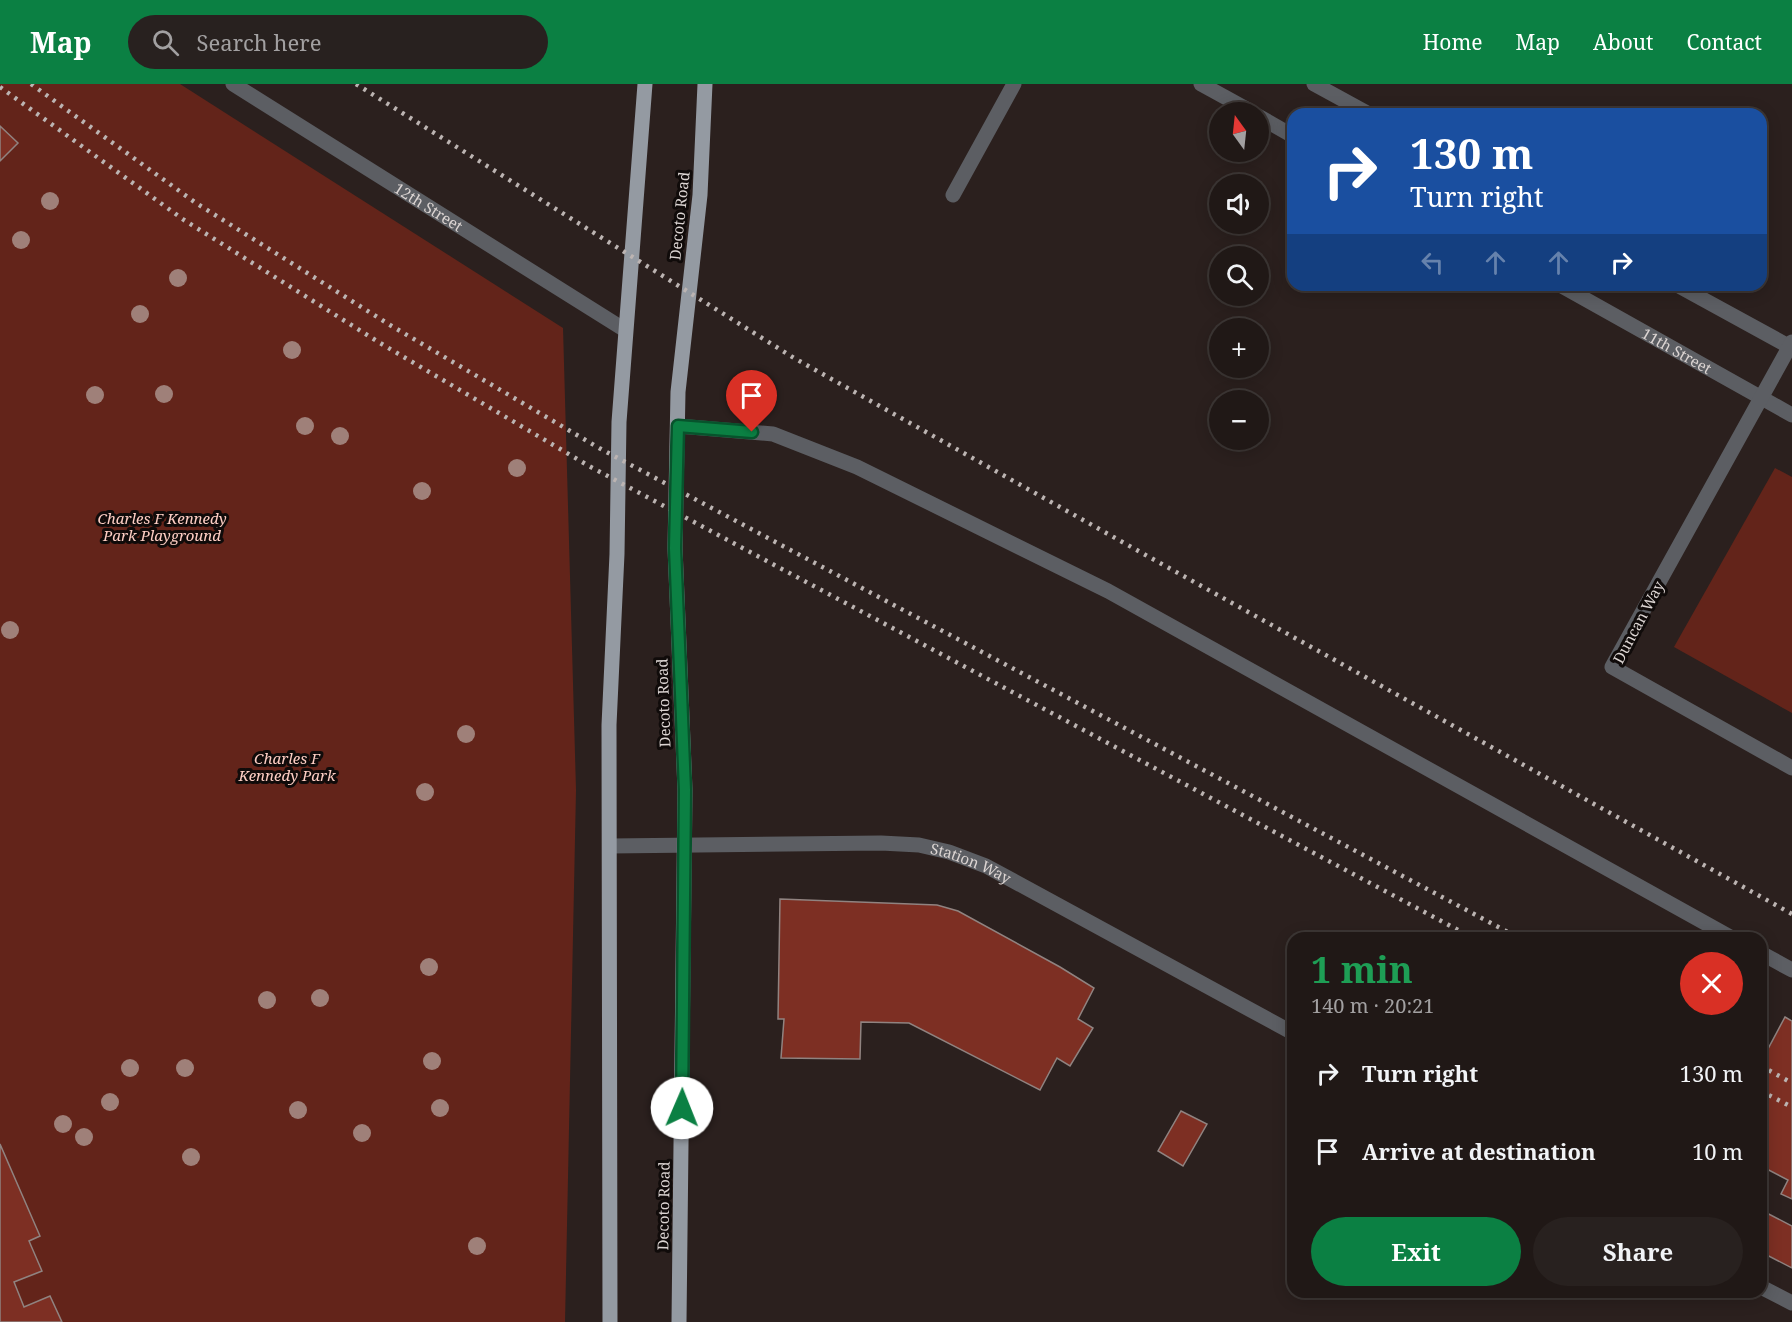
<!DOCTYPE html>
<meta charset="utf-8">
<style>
:root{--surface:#201816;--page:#28211f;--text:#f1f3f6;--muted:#a2a0a1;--line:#3d3735;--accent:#0b8043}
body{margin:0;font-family:"Noto Serif",serif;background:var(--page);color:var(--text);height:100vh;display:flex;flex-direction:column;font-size:22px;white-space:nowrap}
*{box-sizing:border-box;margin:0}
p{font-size:20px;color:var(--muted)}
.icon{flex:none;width:33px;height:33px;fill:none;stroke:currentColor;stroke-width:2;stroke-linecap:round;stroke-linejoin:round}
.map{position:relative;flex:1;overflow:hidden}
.drawer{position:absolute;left:1287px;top:848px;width:480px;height:366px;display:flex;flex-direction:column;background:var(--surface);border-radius:18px;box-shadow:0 3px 15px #0003,0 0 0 2px var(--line)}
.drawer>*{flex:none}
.hud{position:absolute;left:1287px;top:24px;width:480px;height:183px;border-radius:18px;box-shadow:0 3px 15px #0003,0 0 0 2px var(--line);background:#1a4fa0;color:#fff;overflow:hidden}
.needle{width:39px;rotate:345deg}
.controls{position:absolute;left:1209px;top:18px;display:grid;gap:12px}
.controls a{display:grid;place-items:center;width:60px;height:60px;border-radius:50%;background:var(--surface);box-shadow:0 3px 15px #0003,0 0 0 2px var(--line);font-size:30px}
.pin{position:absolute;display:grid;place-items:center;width:51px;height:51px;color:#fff;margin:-62px -26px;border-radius:50% 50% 50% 0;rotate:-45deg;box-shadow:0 0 6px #0007}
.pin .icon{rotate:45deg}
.me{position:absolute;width:66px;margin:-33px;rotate:1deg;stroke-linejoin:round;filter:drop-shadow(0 0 4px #0008)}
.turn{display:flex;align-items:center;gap:21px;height:126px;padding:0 24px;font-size:27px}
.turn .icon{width:78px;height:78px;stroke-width:2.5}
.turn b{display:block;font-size:42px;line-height:51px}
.lanes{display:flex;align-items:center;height:57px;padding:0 24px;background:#0003;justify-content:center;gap:30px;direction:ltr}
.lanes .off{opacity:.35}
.round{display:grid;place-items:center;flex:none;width:63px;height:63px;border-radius:32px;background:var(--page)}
.head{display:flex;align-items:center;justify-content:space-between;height:102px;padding:0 24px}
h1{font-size:36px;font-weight:700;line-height:45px;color:#1e9e55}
.button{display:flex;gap:12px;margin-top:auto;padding:12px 24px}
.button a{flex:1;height:69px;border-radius:36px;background:var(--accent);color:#fff;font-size:24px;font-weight:700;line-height:69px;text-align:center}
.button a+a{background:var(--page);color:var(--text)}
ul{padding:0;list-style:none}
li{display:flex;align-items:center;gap:18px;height:78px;padding:0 24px}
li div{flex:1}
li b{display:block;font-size:22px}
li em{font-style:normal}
header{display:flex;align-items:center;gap:36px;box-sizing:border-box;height:84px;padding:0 30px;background:var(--accent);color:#fff}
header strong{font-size:28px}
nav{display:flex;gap:33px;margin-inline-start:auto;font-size:21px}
.search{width:420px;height:54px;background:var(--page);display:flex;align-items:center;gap:15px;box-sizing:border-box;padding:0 21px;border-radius:33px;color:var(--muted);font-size:22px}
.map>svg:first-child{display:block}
</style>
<header>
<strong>Map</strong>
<div class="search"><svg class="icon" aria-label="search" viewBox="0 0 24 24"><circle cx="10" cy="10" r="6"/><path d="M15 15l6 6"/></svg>Search here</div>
<nav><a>Home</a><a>Map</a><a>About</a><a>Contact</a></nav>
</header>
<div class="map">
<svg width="1792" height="1238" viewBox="0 0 1792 1238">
<rect width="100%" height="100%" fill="#2b201e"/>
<g fill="#63241a">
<path d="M0 0H180L563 244 576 706 565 1238H0Z"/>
<path d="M1775 384 1792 393V629L1674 563Z"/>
</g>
<g fill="#7d2f23" stroke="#908380" stroke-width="1.5">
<path d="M0 42 18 59 0 77Z"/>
<path d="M780 815 937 821 958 827 1060 883 1094 904 1078 935 1093 944 1070 982 1057 974 1040 1006 909 939 861 938 860 975 781 974 784 935H778Z"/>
<path d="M1785 933 1792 937V1115L1781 1110 1788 1096 1761 1082V978Z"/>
<path d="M1181 1027 1207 1040 1183 1082 1158 1067Z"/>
<path d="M0 1060 40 1152 29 1157 42 1187 14 1198 24 1223 50 1212 62 1238H0Z"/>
<path d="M1761 1126 1792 1142V1184L1761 1168Z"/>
</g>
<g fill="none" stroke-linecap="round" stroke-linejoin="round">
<g stroke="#5c5e63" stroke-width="15">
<path d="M953 111 1014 0"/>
<path d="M678 342 773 350 857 383 1108 507 1732 854"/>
<path id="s1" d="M610 762 881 759 919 761 949 768 986 782 1293 949"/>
<path d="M1761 869 1792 886"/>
<path d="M1761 1203 1792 1219"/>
</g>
<g stroke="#5c5e63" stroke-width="15">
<path id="s2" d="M233 0 625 246"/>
<path d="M1201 0 1252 28"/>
<path d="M1314 0 1369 30"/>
<path d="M1258 32 1293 52"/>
<path id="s3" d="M1560 201 1792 331"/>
<path d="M1677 201 1792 264"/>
<path d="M1792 258 1612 583 1792 684"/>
</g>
<g stroke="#949aa2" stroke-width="15">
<path d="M610 1238 609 641 617 470 619 338 645 0"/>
<path d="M679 1238 685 706 675 464 678 308 700 111 705 0"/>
</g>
<g stroke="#bcb4b2" stroke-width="4.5" stroke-dasharray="3 6" stroke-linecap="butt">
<path d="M31 0 196 119 390 241 599 364 1519 854"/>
<path d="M356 0 794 274 1142 469 1792 830"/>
<path d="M0 3 184 136 380 259 589 382 1473 854"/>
<path d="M1761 982 1792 999"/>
<path d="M1761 1007 1792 1023"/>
</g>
</g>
<g fill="#9f8079">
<circle cx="50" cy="117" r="9"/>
<circle cx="21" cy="156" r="9"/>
<circle cx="178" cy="194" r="9"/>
<circle cx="140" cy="230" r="9"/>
<circle cx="292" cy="266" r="9"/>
<circle cx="164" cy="310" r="9"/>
<circle cx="95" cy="311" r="9"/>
<circle cx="305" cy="342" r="9"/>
<circle cx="340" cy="352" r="9"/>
<circle cx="517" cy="384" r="9"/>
<circle cx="422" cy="407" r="9"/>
<circle cx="10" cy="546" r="9"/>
<circle cx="466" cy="650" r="9"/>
<circle cx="425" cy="708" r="9"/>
<circle cx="429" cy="883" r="9"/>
<circle cx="320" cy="914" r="9"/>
<circle cx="267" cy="916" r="9"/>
<circle cx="432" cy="977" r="9"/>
<circle cx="130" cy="984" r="9"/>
<circle cx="185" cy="984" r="9"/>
<circle cx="110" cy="1018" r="9"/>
<circle cx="440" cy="1024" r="9"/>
<circle cx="298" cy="1026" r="9"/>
<circle cx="63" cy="1040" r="9"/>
<circle cx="362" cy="1049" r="9"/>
<circle cx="84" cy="1053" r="9"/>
<circle cx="191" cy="1073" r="9"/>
<circle cx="477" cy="1162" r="9"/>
</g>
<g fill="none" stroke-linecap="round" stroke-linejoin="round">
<defs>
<path id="route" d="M682 1024 685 706 675 464 678 342 752 348"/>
</defs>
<use href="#route" stroke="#07532c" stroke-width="15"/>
<use href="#route" stroke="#0b8043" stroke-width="10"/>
</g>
<g text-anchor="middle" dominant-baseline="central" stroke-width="6" stroke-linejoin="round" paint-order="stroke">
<g font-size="15" fill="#dbd4d2" stroke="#100b0a">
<text stroke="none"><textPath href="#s2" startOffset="231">12th Street</textPath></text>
<text transform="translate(679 132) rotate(-84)">Decoto Road</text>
<text stroke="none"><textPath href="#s3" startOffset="134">11th Street</textPath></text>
<text transform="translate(1638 538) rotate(-62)">Duncan Way</text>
<text transform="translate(663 619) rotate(-92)">Decoto Road</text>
<text stroke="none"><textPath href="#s1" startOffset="364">Station Way</textPath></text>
<text transform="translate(663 1122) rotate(-89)">Decoto Road</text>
</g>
<g font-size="15" font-style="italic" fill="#fecec4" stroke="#100b0a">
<text x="162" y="434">Charles F Kennedy<tspan x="162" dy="17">Park Playground</tspan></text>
<text x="287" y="674">Charles F<tspan x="287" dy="17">Kennedy Park</tspan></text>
</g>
</g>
</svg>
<div class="controls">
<a><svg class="needle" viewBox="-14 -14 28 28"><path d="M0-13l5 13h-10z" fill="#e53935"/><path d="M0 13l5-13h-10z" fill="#a2a0a1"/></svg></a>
<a><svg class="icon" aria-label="sound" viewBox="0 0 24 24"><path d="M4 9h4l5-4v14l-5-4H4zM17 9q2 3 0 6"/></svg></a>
<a><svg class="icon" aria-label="search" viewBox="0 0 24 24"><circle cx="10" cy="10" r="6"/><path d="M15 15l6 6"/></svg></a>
<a>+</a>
<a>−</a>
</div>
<div class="pin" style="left:752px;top:348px;background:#d93025"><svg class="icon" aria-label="arrive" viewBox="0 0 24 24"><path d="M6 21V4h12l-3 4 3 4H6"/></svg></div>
<svg class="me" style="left:682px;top:1024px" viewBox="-20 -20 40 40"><circle r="19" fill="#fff"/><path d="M0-13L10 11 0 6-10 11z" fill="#0b8043"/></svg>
<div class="hud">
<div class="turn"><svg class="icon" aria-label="right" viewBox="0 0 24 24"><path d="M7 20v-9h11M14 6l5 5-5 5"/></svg><div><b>130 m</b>Turn right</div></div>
<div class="lanes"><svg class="icon off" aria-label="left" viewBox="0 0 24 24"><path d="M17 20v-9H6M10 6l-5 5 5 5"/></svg><svg class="icon off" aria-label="ahead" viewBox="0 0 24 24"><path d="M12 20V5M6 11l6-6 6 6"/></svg><svg class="icon off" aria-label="ahead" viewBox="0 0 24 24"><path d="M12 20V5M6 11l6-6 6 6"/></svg><svg class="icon" aria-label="right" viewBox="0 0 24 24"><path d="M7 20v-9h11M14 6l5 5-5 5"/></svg></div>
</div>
<section class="drawer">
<div class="head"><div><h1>1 min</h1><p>140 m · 20:21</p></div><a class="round" style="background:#d93025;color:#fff"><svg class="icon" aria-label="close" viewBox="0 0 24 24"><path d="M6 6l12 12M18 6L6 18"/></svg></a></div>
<ul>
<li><svg class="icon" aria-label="right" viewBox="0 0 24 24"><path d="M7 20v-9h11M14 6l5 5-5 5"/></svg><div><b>Turn right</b></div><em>130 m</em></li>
<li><svg class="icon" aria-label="arrive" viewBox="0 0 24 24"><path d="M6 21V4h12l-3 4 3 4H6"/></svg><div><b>Arrive at destination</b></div><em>10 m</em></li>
</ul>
<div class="button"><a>Exit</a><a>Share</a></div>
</section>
</div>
